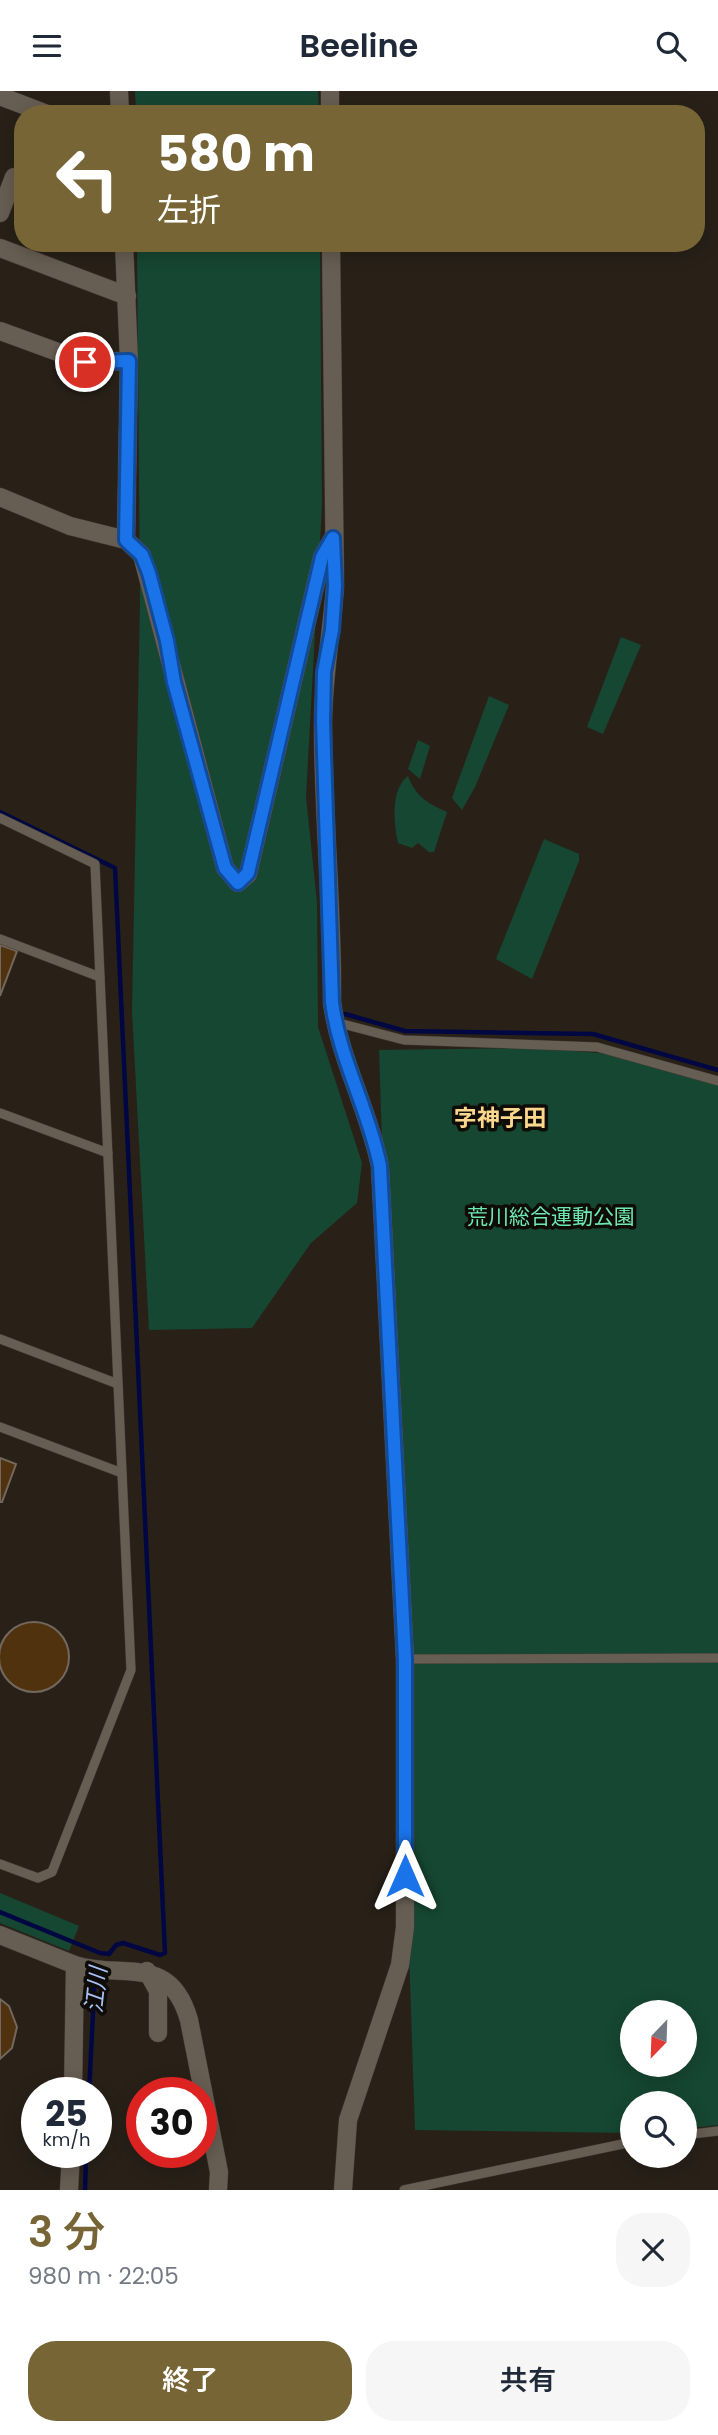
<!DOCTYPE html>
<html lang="ja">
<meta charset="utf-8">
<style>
:root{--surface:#fff;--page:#f6f6f7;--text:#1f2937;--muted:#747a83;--accent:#776536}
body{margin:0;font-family:Poppins,"Noto Sans JP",sans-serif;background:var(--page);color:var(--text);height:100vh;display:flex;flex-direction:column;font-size:26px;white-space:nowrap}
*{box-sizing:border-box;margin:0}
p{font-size:23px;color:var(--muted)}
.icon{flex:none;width:38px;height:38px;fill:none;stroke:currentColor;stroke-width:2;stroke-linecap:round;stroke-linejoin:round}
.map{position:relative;height:2099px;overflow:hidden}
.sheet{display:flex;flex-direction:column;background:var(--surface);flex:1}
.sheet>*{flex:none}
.top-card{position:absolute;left:14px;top:14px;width:691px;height:147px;border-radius:28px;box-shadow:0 4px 18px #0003;background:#776536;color:#fff;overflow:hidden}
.needle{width:46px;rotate:203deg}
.controls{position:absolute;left:620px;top:1909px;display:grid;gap:14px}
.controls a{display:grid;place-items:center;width:77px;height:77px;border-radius:50%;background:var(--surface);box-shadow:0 4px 18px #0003;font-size:35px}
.speed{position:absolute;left:21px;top:1986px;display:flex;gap:14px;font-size:35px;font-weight:700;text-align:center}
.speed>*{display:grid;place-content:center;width:91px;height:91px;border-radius:50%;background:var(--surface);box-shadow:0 4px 18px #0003;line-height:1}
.speed small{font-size:18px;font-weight:400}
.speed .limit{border:10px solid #d22;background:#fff;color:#111}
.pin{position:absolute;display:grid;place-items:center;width:60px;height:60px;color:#fff;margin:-30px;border:4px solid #fff;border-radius:50%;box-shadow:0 2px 7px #0007}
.me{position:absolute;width:77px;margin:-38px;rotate:0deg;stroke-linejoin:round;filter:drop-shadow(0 0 5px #0008)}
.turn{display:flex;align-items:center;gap:24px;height:147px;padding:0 28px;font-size:32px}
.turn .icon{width:91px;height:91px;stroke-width:2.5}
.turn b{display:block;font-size:49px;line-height:60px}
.round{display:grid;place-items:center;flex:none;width:74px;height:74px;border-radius:28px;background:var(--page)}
.summary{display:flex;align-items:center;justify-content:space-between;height:119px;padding:0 28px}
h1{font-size:42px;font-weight:600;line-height:52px;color:var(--accent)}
.button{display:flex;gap:14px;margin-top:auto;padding:14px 28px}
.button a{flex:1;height:80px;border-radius:28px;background:var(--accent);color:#fff;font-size:28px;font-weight:600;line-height:80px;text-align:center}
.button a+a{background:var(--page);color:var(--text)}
header{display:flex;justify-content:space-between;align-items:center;height:91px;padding:0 28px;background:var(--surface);font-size:32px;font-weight:600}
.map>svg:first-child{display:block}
</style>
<header><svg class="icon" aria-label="menu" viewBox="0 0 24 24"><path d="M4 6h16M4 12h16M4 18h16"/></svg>Beeline<svg class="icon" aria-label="search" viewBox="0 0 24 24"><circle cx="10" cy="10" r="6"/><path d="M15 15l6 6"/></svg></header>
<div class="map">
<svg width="718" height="2099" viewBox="0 0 718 2099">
<rect width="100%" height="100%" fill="#292118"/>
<g fill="#164732" fill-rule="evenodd">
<path d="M135 0H318L319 23H136Z"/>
<path d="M137 152H320L322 414 306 706 317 811 318 936 362 1072 357 1112 311 1152 252 1237 149 1239 132 920 140 511Z"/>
<path d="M621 546 641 554 603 643 587 636Z"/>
<path d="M489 605 509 614 475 696 462 719 452 707Z"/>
<path d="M418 649 430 655 420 688 408 678Z"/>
<path d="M408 685C416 706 427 712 447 721L434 761H429L418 752 412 757 398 752C394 732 390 699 408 685Z"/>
<path d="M544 748 579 763V770L532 888 496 868Z"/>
<path d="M537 957 611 963 718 994V2034L684 2038V2012H632V2042L415 2039 379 959ZM632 1922H684V1974H632Z"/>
<path d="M0 1802 79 1835 69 1860 0 1832Z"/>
</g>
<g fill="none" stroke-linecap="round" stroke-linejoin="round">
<g stroke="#010743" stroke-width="4.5">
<path d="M0 721 115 777 165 1862 160 1864 123 1852 116 1854 109 1863 100 1862 0 1821"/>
<path d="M345 923 405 940 593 943 718 979"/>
<path d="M89 2002 95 1883"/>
<path d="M85 2099 86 2062"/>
</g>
</g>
<g fill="#50330e" stroke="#72685e" stroke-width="2">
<path d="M0 854 17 860 0 905Z"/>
<path d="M0 1367 16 1373 2 1411H0Z"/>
<circle cx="34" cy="1566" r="35"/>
<path d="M0 1908 9 1915 17 1936 12 1957 0 1968Z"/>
</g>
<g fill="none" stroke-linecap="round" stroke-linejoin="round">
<defs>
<g id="service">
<path d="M0 727 95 773 122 1382"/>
<path d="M0 848 100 886"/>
<path d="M335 931 404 949 597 956 718 990"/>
<path d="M0 1022 108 1062"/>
<path d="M0 1248 118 1293"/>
<path d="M0 1336 122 1382 131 1579 52 1781 38 1787 0 1773"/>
<path d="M405 1568 718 1567"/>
<path d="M684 2044 718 2040"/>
<path d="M404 2099 632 2051"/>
</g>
<g id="minor">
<path d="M119 0 120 23"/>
<path d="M330 0V23"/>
<path d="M0 5 47 23"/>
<path d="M0 122 14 86"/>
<path d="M124 152 129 270 126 449"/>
<path d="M331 152 335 495C332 541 323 586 323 633 323 726 333 818 332 911 339 967 369 1019 380 1075L405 1568V1836L400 1874 348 2029 343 2099"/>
<path d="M0 157 127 205"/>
<path d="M0 240 85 271 129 270"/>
<path d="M0 406 70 435 126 449 142 464 225 777 238 792 248 783 322 466 333 447"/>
<path d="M147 1880 158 1900V1942"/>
<path d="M73 2002 75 1874C124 1889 170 1862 189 1929L219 2081 218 2099"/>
<path d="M69 2099 71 2062"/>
</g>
<path id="tertiary" d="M0 1844 75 1874"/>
</defs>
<use href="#service" stroke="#423b35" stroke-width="10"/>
<use href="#minor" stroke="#423b35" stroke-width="19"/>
<use href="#tertiary" stroke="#423b35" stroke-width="19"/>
<use href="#service" stroke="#675e53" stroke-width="9"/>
<use href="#minor" stroke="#675e53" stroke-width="18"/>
<use href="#tertiary" stroke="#675e53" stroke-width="18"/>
</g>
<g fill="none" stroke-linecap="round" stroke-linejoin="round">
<defs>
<path id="route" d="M85 271 129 270 126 449 142 464 149 482 167 550 174 591 225 777 238 792 248 782 322 466 333 447 335 495 332 539 324 581 323 630 332 911C339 967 369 1019 380 1075L405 1568V1785"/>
</defs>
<use href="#route" stroke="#114b97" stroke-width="18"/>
<use href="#route" stroke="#1a73e8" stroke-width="12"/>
</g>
<g text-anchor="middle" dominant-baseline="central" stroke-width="7" stroke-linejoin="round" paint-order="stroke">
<g font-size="21" fill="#6be9b0" stroke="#0f0b07">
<text x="551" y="1125">荒川総合運動公園</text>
</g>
<g font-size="23" font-weight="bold" fill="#fbd78d" stroke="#0f0b07">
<text x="500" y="1027">字神子田</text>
</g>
<g font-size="23" font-style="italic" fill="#a8c2f9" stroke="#0f0b07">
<text transform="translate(96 1899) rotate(-84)">江川</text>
</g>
</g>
</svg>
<div class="controls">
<a><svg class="needle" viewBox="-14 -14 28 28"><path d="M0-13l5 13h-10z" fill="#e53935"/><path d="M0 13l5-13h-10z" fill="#747a83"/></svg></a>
<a><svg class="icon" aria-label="search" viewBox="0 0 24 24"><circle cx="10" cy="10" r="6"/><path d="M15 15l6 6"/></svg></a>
</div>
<div class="speed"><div>25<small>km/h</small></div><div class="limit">30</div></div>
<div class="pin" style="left:85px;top:271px;background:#d93025"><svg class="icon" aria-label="arrive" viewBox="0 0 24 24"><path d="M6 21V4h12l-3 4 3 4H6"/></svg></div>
<svg class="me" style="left:405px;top:1785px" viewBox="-20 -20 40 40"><path d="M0-17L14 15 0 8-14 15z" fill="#1a73e8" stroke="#fff" stroke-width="4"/></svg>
<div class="top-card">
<div class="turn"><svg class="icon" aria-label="left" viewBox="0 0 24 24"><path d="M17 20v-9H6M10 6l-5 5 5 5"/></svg><div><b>580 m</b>左折</div></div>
</div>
</div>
<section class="sheet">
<div class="summary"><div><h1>3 分</h1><p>980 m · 22:05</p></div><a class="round"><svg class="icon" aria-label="close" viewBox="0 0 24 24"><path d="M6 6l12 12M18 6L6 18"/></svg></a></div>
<div class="button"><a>終了</a><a>共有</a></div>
</section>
